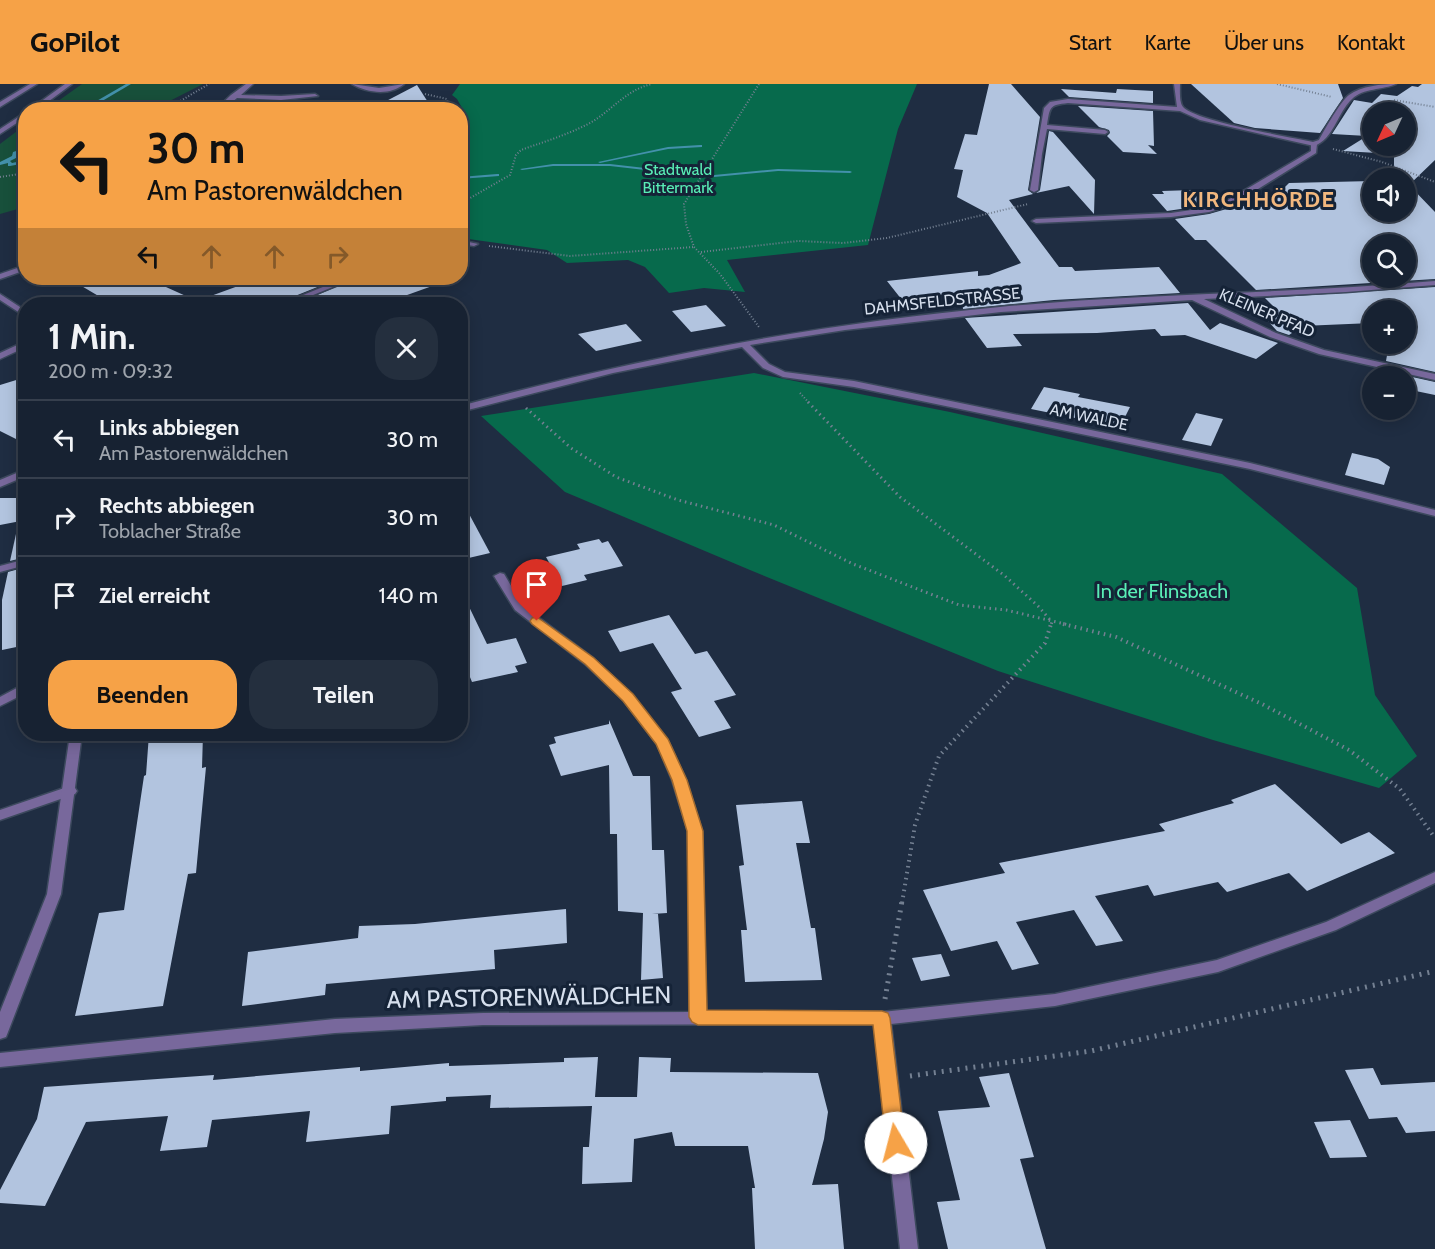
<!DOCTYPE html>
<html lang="de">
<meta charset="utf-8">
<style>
:root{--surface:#172232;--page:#242f3e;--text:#f1f3f6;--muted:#9ea4ac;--line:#363f4d;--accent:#f6a247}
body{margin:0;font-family:Cabin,sans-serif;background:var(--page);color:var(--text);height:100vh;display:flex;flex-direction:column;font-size:22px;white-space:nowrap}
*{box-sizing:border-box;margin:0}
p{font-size:20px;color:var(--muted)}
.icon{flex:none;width:33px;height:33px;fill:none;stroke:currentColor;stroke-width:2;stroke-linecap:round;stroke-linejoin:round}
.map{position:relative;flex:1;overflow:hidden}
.sheet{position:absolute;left:18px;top:213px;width:450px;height:444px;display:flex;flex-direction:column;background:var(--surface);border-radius:24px;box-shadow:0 3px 15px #0003,0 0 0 2px var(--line)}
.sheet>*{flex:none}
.top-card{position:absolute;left:18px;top:18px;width:450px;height:183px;border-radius:24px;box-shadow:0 3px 15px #0003,0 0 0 2px var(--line);background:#f6a247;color:#111;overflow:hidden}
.needle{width:39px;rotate:226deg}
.tools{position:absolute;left:1362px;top:18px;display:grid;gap:12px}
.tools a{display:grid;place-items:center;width:54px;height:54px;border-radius:50%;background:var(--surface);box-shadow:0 3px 15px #0003,0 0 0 2px var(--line);font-size:30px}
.pin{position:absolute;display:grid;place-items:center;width:51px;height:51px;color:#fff;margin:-62px -26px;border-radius:50% 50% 50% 0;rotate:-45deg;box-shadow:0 0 6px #0007}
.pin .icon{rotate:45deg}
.me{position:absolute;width:66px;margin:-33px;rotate:352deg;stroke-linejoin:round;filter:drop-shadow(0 0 4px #0008)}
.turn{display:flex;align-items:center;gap:21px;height:126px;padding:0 30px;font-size:27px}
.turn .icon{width:78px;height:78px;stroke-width:2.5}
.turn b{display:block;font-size:42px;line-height:51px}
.lanes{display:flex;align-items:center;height:57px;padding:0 30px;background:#0003;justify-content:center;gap:30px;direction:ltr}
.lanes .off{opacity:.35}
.round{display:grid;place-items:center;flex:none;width:63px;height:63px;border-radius:24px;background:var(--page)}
.overview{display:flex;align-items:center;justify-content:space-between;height:102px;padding:0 30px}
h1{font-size:36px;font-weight:700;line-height:45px}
.button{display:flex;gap:12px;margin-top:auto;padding:12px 30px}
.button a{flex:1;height:69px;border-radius:24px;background:var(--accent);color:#111;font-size:24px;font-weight:700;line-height:69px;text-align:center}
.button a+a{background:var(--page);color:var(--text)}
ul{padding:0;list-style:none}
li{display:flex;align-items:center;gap:18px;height:78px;padding:0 30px;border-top:2px solid var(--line)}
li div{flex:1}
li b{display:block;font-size:22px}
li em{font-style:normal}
header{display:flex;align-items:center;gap:36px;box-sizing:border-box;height:84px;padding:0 30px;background:var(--accent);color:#111}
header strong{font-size:28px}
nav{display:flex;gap:33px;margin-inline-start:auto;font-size:21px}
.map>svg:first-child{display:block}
</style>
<header>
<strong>GoPilot</strong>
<nav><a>Start</a><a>Karte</a><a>Über uns</a><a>Kontakt</a></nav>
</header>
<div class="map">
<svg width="1435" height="1165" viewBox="0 0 1435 1165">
<rect width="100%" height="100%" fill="#1f2d42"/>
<g fill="#18503b">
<path d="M82 0H203L154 25H47Z"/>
<path d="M25 41V123L0 130V60Z"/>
</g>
<g fill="#076a4c">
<path d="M460 0H917L898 45 868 161 727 176 745 208 704 204 669 209 645 183 628 176 567 179 547 166 461 154 459 25 462 24 457 15 452 11Z"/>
<path d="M754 289 950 328 1222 390 1357 504 1375 611 1417 672 1379 704 1213 656 998 587 750 486 565 408 481 332Z"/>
</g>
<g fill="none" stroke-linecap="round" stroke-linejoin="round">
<g fill="#4391ab" fill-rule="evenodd">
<path d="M126 0H131L87 26H81Z"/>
<path d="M700 61H702V63L668 65 600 79 598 78 668 63Z"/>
<path d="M26 64V67L17 70 16 74 10 77 12 79 26 76V79L10 82H8V79L0 81V78L12 72 13 68Z"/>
<path d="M553 80H610L689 89 691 90 689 91 610 82H553L522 86 520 85Z"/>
<path d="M778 85 850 87 852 88 850 89 778 87 714 93 712 92 714 91Z"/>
<path d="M497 90H499V92L460 95V93Z"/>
</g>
</g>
<g fill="#b2c4df" fill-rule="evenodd">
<path d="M989 0H1011L1040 33 1028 106 1033 110 1009 116 1059 183H1072L1075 187 1159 183 1180 209 1054 216 963 225 961 208 902 216 887 197 978 187V192L989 191 1021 179 987 129 957 113 963 86 954 85 965 50 977 51Z"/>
<path d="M1191 0H1338L1343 14 1320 49 1255 44 1234 39Z"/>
<path d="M1422 0H1435V76L1409 101 1435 128V195L1256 206 1206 156H1195L1175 135 1209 130 1237 122 1265 123 1289 99 1372 97V128H1406V94H1394V70L1343 67 1367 52 1332 50 1354 16 1372 19 1381 10 1397 12 1412 2 1418 3ZM1372 28H1406V62H1372ZM1372 160H1406V194H1372Z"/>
<path d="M417 1 433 26H369Z"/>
<path d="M1061 5 1116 9 1117 5 1153 7V19L1069 13Z"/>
<path d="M1078 22 1153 27 1154 62 1148 61 1157 70 1123 68 1107 52 1110 49 1109 46 1099 43Z"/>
<path d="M1049 47 1053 48 1095 96 1094 130 1069 102 1036 109 1040 106Z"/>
<path d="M1193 106 1208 121 1167 127 1152 110H1164L1162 107Z"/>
<path d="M68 194H146L197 217 260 194H340L280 218 279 220H112Z"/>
<path d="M357 194H449V196L382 220H296Z"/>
<path d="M1435 203V288L1386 277 1389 260H1406V226H1372V239L1302 242 1289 251 1277 247 1256 224 1274 223 1265 214Z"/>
<path d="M1188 219 1210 246 1220 239 1278 259 1256 275 1185 251 1161 252 1155 245 1097 249 1013 250 1022 262 987 264 965 234Z"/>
<path d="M706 221 726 242 691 248 672 227Z"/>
<path d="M626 240 642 257 596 267 578 250Z"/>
<path d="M1385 287 1435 298V311L1406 305V292H1384Z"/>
<path d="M26 293V360L0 347V301Z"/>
<path d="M1044 303 1080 310 1078 313 1130 323 1120 343 1031 325Z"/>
<path d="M1196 329 1223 335 1211 362 1182 356Z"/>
<path d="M1352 369 1378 375 1390 383 1384 401 1345 391Z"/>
<path d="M460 413 490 469 460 476Z"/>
<path d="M0 414H26V436L0 441Z"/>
<path d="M16 450 26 451V473L10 477Z"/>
<path d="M599 455 602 459 608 457 623 482 584 491 587 496 562 502 546 473 580 465 577 460Z"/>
<path d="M26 483V561L2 566V516L8 488Z"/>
<path d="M460 504 487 560 516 554 527 579 515 582 518 588 472 598 460 569Z"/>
<path d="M669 531 695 570 707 567 736 611 714 617 731 644 699 653 671 608 682 605 653 559 620 568 608 547Z"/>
<path d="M609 636 633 692H650L652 766H664L667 829 652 830H658L663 894 641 896 643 829 618 827 617 750H610L609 681 561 692 549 661 556 659 554 653 609 640Z"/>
<path d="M149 650H203L202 684 206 683 196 789 188 790 163 922 75 932 99 829 124 826 144 692 146 691Z"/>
<path d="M1275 700 1341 760 1369 748 1395 769 1307 807 1289 789 1227 808 1218 798 1154 812 1148 801 1095 812 1123 857 1096 862 1074 826 1016 838 1039 880 1012 886 997 857 951 867 923 806 1005 789 999 779 1165 747 1159 740 1234 719 1231 716Z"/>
<path d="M802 717 810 759H796L811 844H815L822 896 745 898 741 846H747L739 782 744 781 736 721Z"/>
<path d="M566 825 567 859 494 866 495 885 326 900 325 911 242 922 248 868 358 854 359 842 415 840Z"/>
<path d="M941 870 950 892 921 897 912 874Z"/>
<path d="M598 973 595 1013H637L639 973 671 974 670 988 818 989 828 1028 824 1055 812 1101 838 1100 844 1165H755L752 1104H755L748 1062H675L672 1048 634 1055 632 1098 582 1100 583 1063H589L592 1022 490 1024 491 1011 446 1013V1017L391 1022 389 1050 306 1058 310 1027 212 1036 207 1063 160 1067 168 1032 86 1038 45 1122 0 1119V1106L37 1035 44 1003 214 991 213 996 360 983V987L449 979V982L564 978V974Z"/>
<path d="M1373 984 1381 1001 1435 998V1047L1406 1049 1397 1033 1369 1035 1345 986Z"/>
<path d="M1009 989 1034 1073 1020 1075 1046 1165H948L937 1118 960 1116 938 1027 990 1023 979 993Z"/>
<path d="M1350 1036 1367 1073 1330 1074 1314 1038Z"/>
</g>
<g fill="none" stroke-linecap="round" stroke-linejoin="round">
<defs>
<g id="service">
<path d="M30 0H37L0 23V18Z"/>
<path d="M246 0H253L241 11 281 12 315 10 318 12 281 16 237 14 225 24 240 26H215L231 11Z"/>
<path d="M352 0 379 4 404 0C390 12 367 9 352 0Z"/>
<path d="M313 19 315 22 293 26H272Z"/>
<path d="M1314 58 1317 60 1316 69 1234 120 1209 128 1171 133 1036 139 1032 137 1036 135 1171 129 1205 124 1228 116 1311 67V60Z"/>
<path d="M1039 68 1042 70 1038 106 1034 108 1030 106 1036 70Z"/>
<path d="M26 181V186L0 195V190Z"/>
<path d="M26 385V392L0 403V396Z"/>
<path d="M26 475V481L0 488V482Z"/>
<path d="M70 702 75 704 77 707 75 710 0 736V726Z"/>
</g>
<g id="minor">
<path d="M1174 0H1180C1180 6 1179 18 1183 23 1195 37 1290 53 1313 58L1319 56C1325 45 1340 18 1349 11 1361 2 1382 0 1396 0 1383 6 1363 4 1352 15 1337 29 1334 55 1314 62L1200 36 1180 27 1068 19C1049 21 1050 23 1047 41L1105 46 1108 48 1105 50 1047 45 1042 70 1039 72 1036 70 1044 24 1050 18 1068 15 1177 23Z"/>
<path d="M460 156 478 160 474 162 460 160Z"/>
<path d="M345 194H355L291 220H281Z"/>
<path d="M1435 197V201L1346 208 1204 215 1276 249 1324 266 1435 290V296L1319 270 1270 253 1192 216 1001 228 845 246 750 261 769 280 785 288 854 297 1250 379 1435 426V432L1250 385 854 303 783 293 763 284 742 263 613 289 460 328V322C638 274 817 240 1000 223 1145 209 1290 210 1435 197Z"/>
<path d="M26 257V263L0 275V269Z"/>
<path d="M500 489 504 490 523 522 593 574 632 611 669 659 686 696 702 747 706 928H882L1055 910 1217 876 1326 838 1435 788V799L1336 846 1218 888 1055 922 891 940 918 1165H900L875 940 483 941 335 949 0 983V969L335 935 483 929 690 928 688 747 672 696 657 660 624 617 585 580 515 526 494 492Z"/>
<path d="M26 599V609L0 622V613Z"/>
</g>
<g id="tertiary">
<path d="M65 0H72L37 26H29Z"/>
<path d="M26 28V33L0 50V45Z"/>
<path d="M0 210 26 227V233L0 216Z"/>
<path d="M70 650H82L61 810 8 948 6 953 0 955V928L47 810Z"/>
</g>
</defs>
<use href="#service" stroke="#3c495d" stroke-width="3"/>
<use href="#minor" stroke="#3c495d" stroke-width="3"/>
<use href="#tertiary" stroke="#3c495d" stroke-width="3"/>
<g stroke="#748092" stroke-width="2" stroke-dasharray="1 2" stroke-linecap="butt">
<path d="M759 0 684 120 686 140 694 163 720 190 759 243"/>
<path d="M1277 0 1332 13"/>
<path d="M425 10 447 15 449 26"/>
<path d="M1394 16 1435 23"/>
<path d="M165 26 209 0"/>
<path d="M1333 65 1382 78 1435 98"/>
<path d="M0 93 26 89"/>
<path d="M460 120 510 91 516 71 521 66C543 58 567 51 588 40 611 28 625 6 652 0"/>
<path d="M489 162 570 172 694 163"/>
<path d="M701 168 798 157 843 159 887 154 1028 120"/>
<path d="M800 309 810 320"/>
</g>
<g stroke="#748092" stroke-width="3" stroke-dasharray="1.5 4" stroke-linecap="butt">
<path d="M808 318 900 413 1005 492 1038 522 1052 538 1051 541"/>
<path d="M526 324 571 364 616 393 678 416 774 441 853 480 959 521 1006 526 1069 541"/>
</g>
<g stroke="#748092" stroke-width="4" stroke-dasharray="1.5 4.5" stroke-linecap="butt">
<path d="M1063 540 1116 553 1262 620 1349 666 1400 705 1435 754"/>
<path d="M902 819 915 741 939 672 1045 559 1051 540"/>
</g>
<g stroke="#748092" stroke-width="5" stroke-dasharray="2 6" stroke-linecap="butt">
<path d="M885 915 902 817"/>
<path d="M910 992 1091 967 1435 887"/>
</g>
<use href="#service" fill="#78689c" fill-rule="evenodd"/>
<use href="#minor" fill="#78689c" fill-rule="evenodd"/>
<use href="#tertiary" fill="#78689c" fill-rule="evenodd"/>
</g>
<path fill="#f6a247" stroke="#a0692e" stroke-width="1.5" d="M537 533 594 574 633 610 668 655 687 696 703 747 707 926 882 927 888 929 890 934 905 1059 902 1065 896 1067 889 1065 886 1059 873 941H698L692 938 689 933 687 747 672 696 656 660 623 617 585 580 532 540 530 537 532 534Z"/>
<g text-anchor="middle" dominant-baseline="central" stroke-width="6" stroke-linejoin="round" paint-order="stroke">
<g font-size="16" fill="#59eeb6" stroke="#152337">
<text x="678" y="85">Stadtwald<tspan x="678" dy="18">Bittermark</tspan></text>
</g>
<g font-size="16" fill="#d6dfed" stroke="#152337">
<text transform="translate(942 217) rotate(-6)">DAHMSFELDSTRASSE</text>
<text transform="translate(1267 229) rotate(23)">KLEINER PFAD</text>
<text transform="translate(1089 333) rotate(12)">AM WALDE</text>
</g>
<g font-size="20" fill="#59eeb6" stroke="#152337">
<text x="1162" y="507">In der Flinsbach</text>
</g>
<g font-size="22" font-weight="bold" letter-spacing="1.5" fill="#f2b77e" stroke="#152337">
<text x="1259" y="115">KIRCHHÖRDE</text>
</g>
<g font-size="24" fill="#d6dfed" stroke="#152337">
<text transform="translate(529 913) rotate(-1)">AM PASTORENWÄLDCHEN</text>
</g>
</g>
</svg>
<div class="tools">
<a><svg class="needle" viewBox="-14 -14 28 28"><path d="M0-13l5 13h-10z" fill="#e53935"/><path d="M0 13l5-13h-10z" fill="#9ea4ac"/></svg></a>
<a><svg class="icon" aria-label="sound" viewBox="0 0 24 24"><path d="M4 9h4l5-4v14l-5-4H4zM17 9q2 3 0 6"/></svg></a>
<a><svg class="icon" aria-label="search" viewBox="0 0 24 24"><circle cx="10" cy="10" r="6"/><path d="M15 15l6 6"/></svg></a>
<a>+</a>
<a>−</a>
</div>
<div class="pin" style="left:537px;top:537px;background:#d93025"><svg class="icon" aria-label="arrive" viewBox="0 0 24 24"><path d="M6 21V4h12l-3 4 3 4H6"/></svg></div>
<svg class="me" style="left:896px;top:1059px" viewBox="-20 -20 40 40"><circle r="19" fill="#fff"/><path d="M0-13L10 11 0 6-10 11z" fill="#f6a247"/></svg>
<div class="top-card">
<div class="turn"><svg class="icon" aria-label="left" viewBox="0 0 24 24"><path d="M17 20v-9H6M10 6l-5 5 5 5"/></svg><div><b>30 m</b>Am Pastorenwäldchen</div></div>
<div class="lanes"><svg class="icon" aria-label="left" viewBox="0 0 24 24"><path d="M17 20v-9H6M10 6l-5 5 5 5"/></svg><svg class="icon off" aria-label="ahead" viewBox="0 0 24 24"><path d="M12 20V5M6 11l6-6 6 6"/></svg><svg class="icon off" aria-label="ahead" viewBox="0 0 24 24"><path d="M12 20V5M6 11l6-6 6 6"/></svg><svg class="icon off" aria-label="right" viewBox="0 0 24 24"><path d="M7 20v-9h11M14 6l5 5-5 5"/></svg></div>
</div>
<section class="sheet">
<div class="overview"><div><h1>1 Min.</h1><p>200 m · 09:32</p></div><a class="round"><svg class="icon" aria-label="close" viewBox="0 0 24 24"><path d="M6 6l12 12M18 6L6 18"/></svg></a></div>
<ul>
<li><svg class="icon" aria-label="left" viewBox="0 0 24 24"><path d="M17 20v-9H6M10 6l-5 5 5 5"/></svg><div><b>Links abbiegen</b><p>Am Pastorenwäldchen</p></div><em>30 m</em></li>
<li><svg class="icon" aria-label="right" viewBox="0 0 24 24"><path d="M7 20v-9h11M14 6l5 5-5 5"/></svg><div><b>Rechts abbiegen</b><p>Toblacher Straße</p></div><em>30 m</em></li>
<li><svg class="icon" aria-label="arrive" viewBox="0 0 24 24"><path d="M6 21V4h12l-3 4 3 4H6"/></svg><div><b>Ziel erreicht</b></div><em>140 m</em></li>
</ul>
<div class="button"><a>Beenden</a><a>Teilen</a></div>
</section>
</div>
